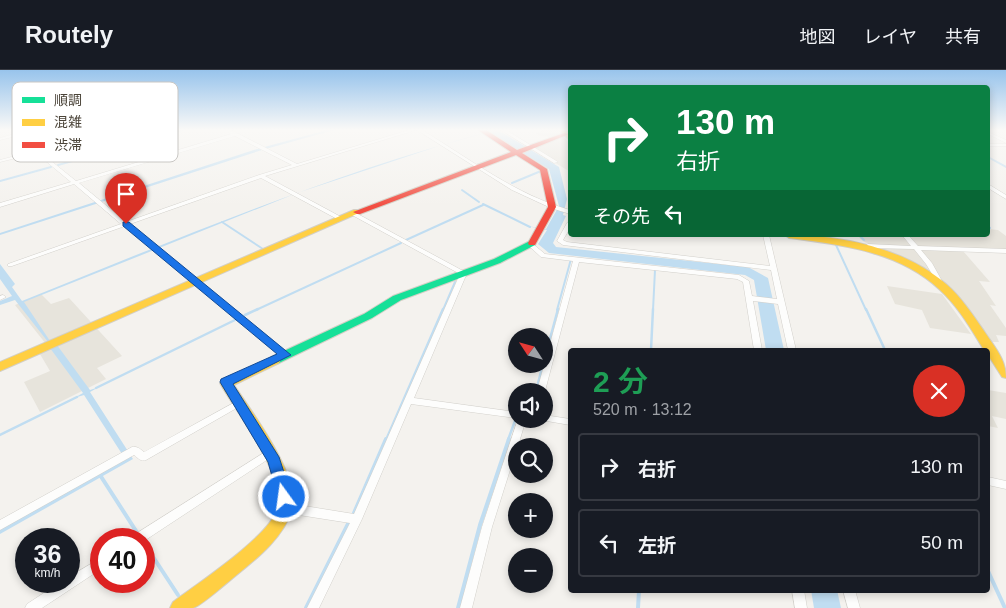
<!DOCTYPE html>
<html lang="ja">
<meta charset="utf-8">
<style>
:root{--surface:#171b24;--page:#20242c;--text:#f1f3f6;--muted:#9ea1a6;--line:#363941}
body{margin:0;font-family:Helvetica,"Noto Sans JP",sans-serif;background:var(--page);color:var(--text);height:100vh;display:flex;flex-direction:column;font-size:19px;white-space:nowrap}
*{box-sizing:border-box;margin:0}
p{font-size:16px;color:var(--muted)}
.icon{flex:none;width:28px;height:28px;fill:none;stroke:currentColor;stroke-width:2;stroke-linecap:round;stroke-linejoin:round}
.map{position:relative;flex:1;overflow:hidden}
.details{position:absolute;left:568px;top:278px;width:422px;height:245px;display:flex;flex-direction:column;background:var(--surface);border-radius:5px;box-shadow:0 2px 8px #0003}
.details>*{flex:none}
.banner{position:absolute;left:568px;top:15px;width:422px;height:152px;border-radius:5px;box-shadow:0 2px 8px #0003;background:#0b8043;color:#fff;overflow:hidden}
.needle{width:32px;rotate:306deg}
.controls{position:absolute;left:508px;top:258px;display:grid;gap:10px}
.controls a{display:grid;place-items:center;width:45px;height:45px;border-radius:50%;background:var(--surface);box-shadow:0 2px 8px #0003;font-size:25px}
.speed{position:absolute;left:15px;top:458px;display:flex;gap:10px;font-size:25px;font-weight:700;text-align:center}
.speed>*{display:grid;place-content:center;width:65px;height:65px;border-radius:50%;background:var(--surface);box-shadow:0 2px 8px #0003;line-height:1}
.speed small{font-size:12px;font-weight:400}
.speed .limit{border:8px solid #d22;background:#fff;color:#111}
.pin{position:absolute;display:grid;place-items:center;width:42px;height:42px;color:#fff;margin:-51px -21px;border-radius:50% 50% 50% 0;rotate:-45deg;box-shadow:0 0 5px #0007}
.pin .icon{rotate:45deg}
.me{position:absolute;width:55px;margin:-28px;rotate:346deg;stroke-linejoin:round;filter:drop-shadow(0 0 4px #0008)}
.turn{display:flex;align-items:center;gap:18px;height:105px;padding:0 25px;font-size:22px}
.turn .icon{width:65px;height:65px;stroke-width:2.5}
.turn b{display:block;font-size:35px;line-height:42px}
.then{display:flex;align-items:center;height:48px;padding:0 25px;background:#0003;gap:10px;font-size:19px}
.round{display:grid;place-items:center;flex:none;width:52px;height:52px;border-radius:26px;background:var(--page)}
.overview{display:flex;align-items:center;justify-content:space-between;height:85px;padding:0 25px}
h1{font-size:30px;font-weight:600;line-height:38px;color:#1e9e55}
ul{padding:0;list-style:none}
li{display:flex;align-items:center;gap:15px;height:68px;margin:0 10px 8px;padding:0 15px;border:2px solid var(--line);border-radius:5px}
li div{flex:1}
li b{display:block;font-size:19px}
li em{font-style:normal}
header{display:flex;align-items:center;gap:30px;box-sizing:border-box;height:70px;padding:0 25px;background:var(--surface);border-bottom:1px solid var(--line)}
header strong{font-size:24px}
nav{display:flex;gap:28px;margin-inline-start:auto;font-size:18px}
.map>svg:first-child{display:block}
</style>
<header>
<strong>Routely</strong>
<nav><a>地図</a><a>レイヤ</a><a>共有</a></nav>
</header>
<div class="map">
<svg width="1006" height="538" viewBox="0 0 1006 538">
<rect width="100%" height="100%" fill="#f4f2ee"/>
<g fill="#e7e4dc">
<path d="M544 60H557L570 74 569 101 528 77 553 67 540 66 536 63Z"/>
<path d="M988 159 998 160 1006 166V183L963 181 990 212 979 211 996 236 990 235 1006 258V266L996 265 999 272H990L951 218 863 171 857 165H988Z"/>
<path d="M887 216 942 224 971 264 930 258 922 240 895 234Z"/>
<path d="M41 224 51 234 69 228 122 286 97 298 106 309 40 342 24 312 50 301 37 279 46 274 15 235Z"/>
<path d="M988 320 1006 323V349L992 346 998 358 988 356Z"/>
</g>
<g fill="#c0ddf1">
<path d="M327 60H334L262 80 0 165V163L257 79Z"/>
<path d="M487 60H498L559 97 567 129 563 145 566 146 553 173 556 177 748 197 768 208 784 280H766L754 210 745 205 549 183 538 174 547 160 527 156 546 159 559 136 549 99 489 62 442 75 297 123 24 232 50 271 57 275 90 320 99 317 90 322 133 389 0 464V459L122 384 84 325 74 328 83 323 50 278 52 277 15 230 0 235V231L12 226 0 209V194L15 214 12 217 22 231C176 169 328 105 488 62Z"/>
<path d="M811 520H837L841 538H814Z"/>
</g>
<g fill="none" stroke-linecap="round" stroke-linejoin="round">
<g stroke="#c0ddf1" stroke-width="2">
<path d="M988 87 1006 97"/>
<path d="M58 95 183 60"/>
<path d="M0 111 51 97"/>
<path d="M512 113 541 101"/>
<path d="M462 120 479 132"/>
<path d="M483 134 530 157"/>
<path d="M222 152 263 179"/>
<path d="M988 156 990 158"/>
<path d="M859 165 864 170"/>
<path d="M406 170 483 135"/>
<path d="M836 175 866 240"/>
<path d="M256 240 401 173"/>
<path d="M443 240 455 212"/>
<path d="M557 240 571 189"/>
<path d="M653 240 655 200"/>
</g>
<g stroke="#c0ddf1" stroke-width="2.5">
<path d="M866 239 885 280"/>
<path d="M245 245 258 239"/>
<path d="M651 280 653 239"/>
<path d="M544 291 558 239"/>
<path d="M96 318 237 249"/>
<path d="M536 321 543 294"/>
<path d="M0 365 77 327"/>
<path d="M386 370 443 239"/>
<path d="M508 370 516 348"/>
</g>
<g stroke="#c0ddf1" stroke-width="4">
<path d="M100 405 138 464"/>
<path d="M354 443 386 369"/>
<path d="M144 473 178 525"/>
<path d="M988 501 1005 538"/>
<path d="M306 538 349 452"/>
<path d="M458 538 480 455 509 369"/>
<path d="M638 538 639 520"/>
</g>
<defs>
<g id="street">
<path d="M9 60H14L18 63 29 60H37L20 65 38 80 113 60H121L40 82 76 111 231 64 225 60H231L297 94 409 60H416L265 106 343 148V150H339L261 108 130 154 288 283 289 285 288 287H282L125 156 12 196H8V194L121 154 74 114 0 137V133L71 112 36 83 0 92V90L34 81 16 66 0 70V68L14 64ZM235 66 292 95 259 105 126 152 79 113Z"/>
<path d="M417 60H422C470 89 516 125 570 140V144L551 138 512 120Z"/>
<path d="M501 60H506L558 92 554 93Z"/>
<path d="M988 62 1006 70V73L988 64Z"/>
<rect x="988" y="74" width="18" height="2"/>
<path d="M988 114 1006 125V129L988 118Z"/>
<path d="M354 142 467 203 414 328 516 342V348L411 334 362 449 319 538H307L350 453 286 443 282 441 281 438 282 435 286 433 354 444 460 204 352 145V143Z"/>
<path d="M570 151V158L563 170 567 172 770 196 763 165H769L796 280H788L778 234 753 231 762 280H754L743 212 737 209 579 192 545 321 544 323V321H537L573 191 541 187 529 176V174H533L545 184 739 205 749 211 752 226 777 229 771 200 563 175 557 171 567 153Z"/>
<path d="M902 165H908L918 176 1006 179V183L921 180 932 193 942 211 939 213 937 212 926 194 914 179 868 178 865 176 868 174 911 176Z"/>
<path d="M3 225 6 227 0 230V226Z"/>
<path d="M239 330 242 331 243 333 242 335 146 390C141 392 138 388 134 385L0 460V450L132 377C137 376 140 379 144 382Z"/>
<path d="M544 345 570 349V355L541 350 540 349H544Z"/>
<path d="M518 349H526L518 376H516V381L492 457 472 538H460L482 457Z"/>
<path d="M270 379 273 380 275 383 273 386 144 471V469H133L134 465Z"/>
<path d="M988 407 1006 411V419L988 415Z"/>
<path d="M101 488V499L42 538H25L27 534 62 511H69V507Z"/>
<path d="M792 520H804L807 538H795Z"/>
<path d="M843 520H855L860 538H848Z"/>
</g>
<path id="fast" d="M532 170 535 171V175L500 193 401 230 372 248 279 293 275 294 269 290 271 287 364 244 393 226 494 189Z"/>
<g id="slow">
<path d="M559 60H566L570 64V70Z"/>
<path d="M354 140H357L361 142 0 301V292Z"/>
<path d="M785 165C840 165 903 177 946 214 961 227 973 245 984 261 995 278 1006 289 1006 308L1002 307 988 285V280H984C971 259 958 236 939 219 898 181 842 175 789 168Z"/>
<path d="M275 286 281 290 279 293 234 315C251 341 302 408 292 440 284 466 259 487 239 503 230 510 201 536 193 538 187 538 177 538 170 538L173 532C197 514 270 466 277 439 287 406 236 342 220 313L222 310Z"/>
</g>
<path id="jam" d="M478 60H486L517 80 564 63 569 64 522 83 547 99 556 137 535 175H529L528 173 548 137 540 100 516 85 360 144H357L353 142 511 82Z"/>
</defs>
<use href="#street" stroke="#d2d0cb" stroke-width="1"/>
<use href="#fast" stroke="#d3cfc5" stroke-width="2"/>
<use href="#slow" stroke="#d3cfc5" stroke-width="2"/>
<use href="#jam" stroke="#d3cfc5" stroke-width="2"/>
<use href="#street" fill="#fdfdfc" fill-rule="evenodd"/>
<use href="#fast" fill="#16e098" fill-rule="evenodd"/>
<use href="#slow" fill="#ffcf43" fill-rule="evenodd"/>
<use href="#jam" fill="#f24e42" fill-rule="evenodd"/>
</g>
<linearGradient id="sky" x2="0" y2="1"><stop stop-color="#98c4ec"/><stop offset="0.44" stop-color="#faf9f7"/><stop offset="1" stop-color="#faf9f7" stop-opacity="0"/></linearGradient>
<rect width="1006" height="136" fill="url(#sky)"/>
<path fill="#1a73e8" stroke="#114b97" d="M123 152H129L291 285 233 314 279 387 292 427 290 431 284 433 279 431 268 392 220 312 221 309 277 284 123 156Z"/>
<rect x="12" y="12" width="166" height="80" rx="8" fill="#fff" stroke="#c9c7c4" stroke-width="1"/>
<rect x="22" y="27" width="23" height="6" fill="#16e098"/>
<rect x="22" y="49" width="23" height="7" fill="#ffcf43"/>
<rect x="22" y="72" width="23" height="6" fill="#f24e42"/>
<g font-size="14" fill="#4b4439">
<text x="54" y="35">順調</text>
<text x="54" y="57">混雑</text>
<text x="54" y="80">渋滞</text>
</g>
</svg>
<div class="controls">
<a><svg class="needle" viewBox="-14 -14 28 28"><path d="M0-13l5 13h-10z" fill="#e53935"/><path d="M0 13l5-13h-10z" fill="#9ea1a6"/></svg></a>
<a><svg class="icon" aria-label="sound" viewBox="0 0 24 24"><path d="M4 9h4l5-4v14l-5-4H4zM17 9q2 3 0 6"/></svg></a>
<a><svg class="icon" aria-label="search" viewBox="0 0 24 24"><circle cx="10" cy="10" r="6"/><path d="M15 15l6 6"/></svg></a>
<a>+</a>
<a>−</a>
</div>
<div class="speed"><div>36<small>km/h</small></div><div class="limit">40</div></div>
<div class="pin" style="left:126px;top:154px;background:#d93025"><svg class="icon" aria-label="arrive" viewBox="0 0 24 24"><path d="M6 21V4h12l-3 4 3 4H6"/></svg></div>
<svg class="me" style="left:284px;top:427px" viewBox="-20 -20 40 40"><circle r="17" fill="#1a73e8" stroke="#fff" stroke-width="3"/><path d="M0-11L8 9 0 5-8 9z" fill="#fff"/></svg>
<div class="banner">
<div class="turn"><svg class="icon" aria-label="right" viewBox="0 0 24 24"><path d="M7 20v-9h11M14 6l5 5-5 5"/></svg><div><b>130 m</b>右折</div></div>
<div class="then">その先<svg class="icon" aria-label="left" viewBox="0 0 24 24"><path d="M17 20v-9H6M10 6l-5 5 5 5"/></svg></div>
</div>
<section class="details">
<div class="overview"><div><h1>2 分</h1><p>520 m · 13:12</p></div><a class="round" style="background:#d93025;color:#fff"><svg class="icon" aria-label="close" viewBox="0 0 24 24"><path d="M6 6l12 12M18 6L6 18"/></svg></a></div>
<ul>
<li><svg class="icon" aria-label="right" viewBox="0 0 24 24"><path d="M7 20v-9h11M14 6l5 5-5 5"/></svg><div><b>右折</b></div><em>130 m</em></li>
<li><svg class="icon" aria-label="left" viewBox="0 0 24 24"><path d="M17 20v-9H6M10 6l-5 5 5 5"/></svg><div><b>左折</b></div><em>50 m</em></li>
</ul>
</section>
</div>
